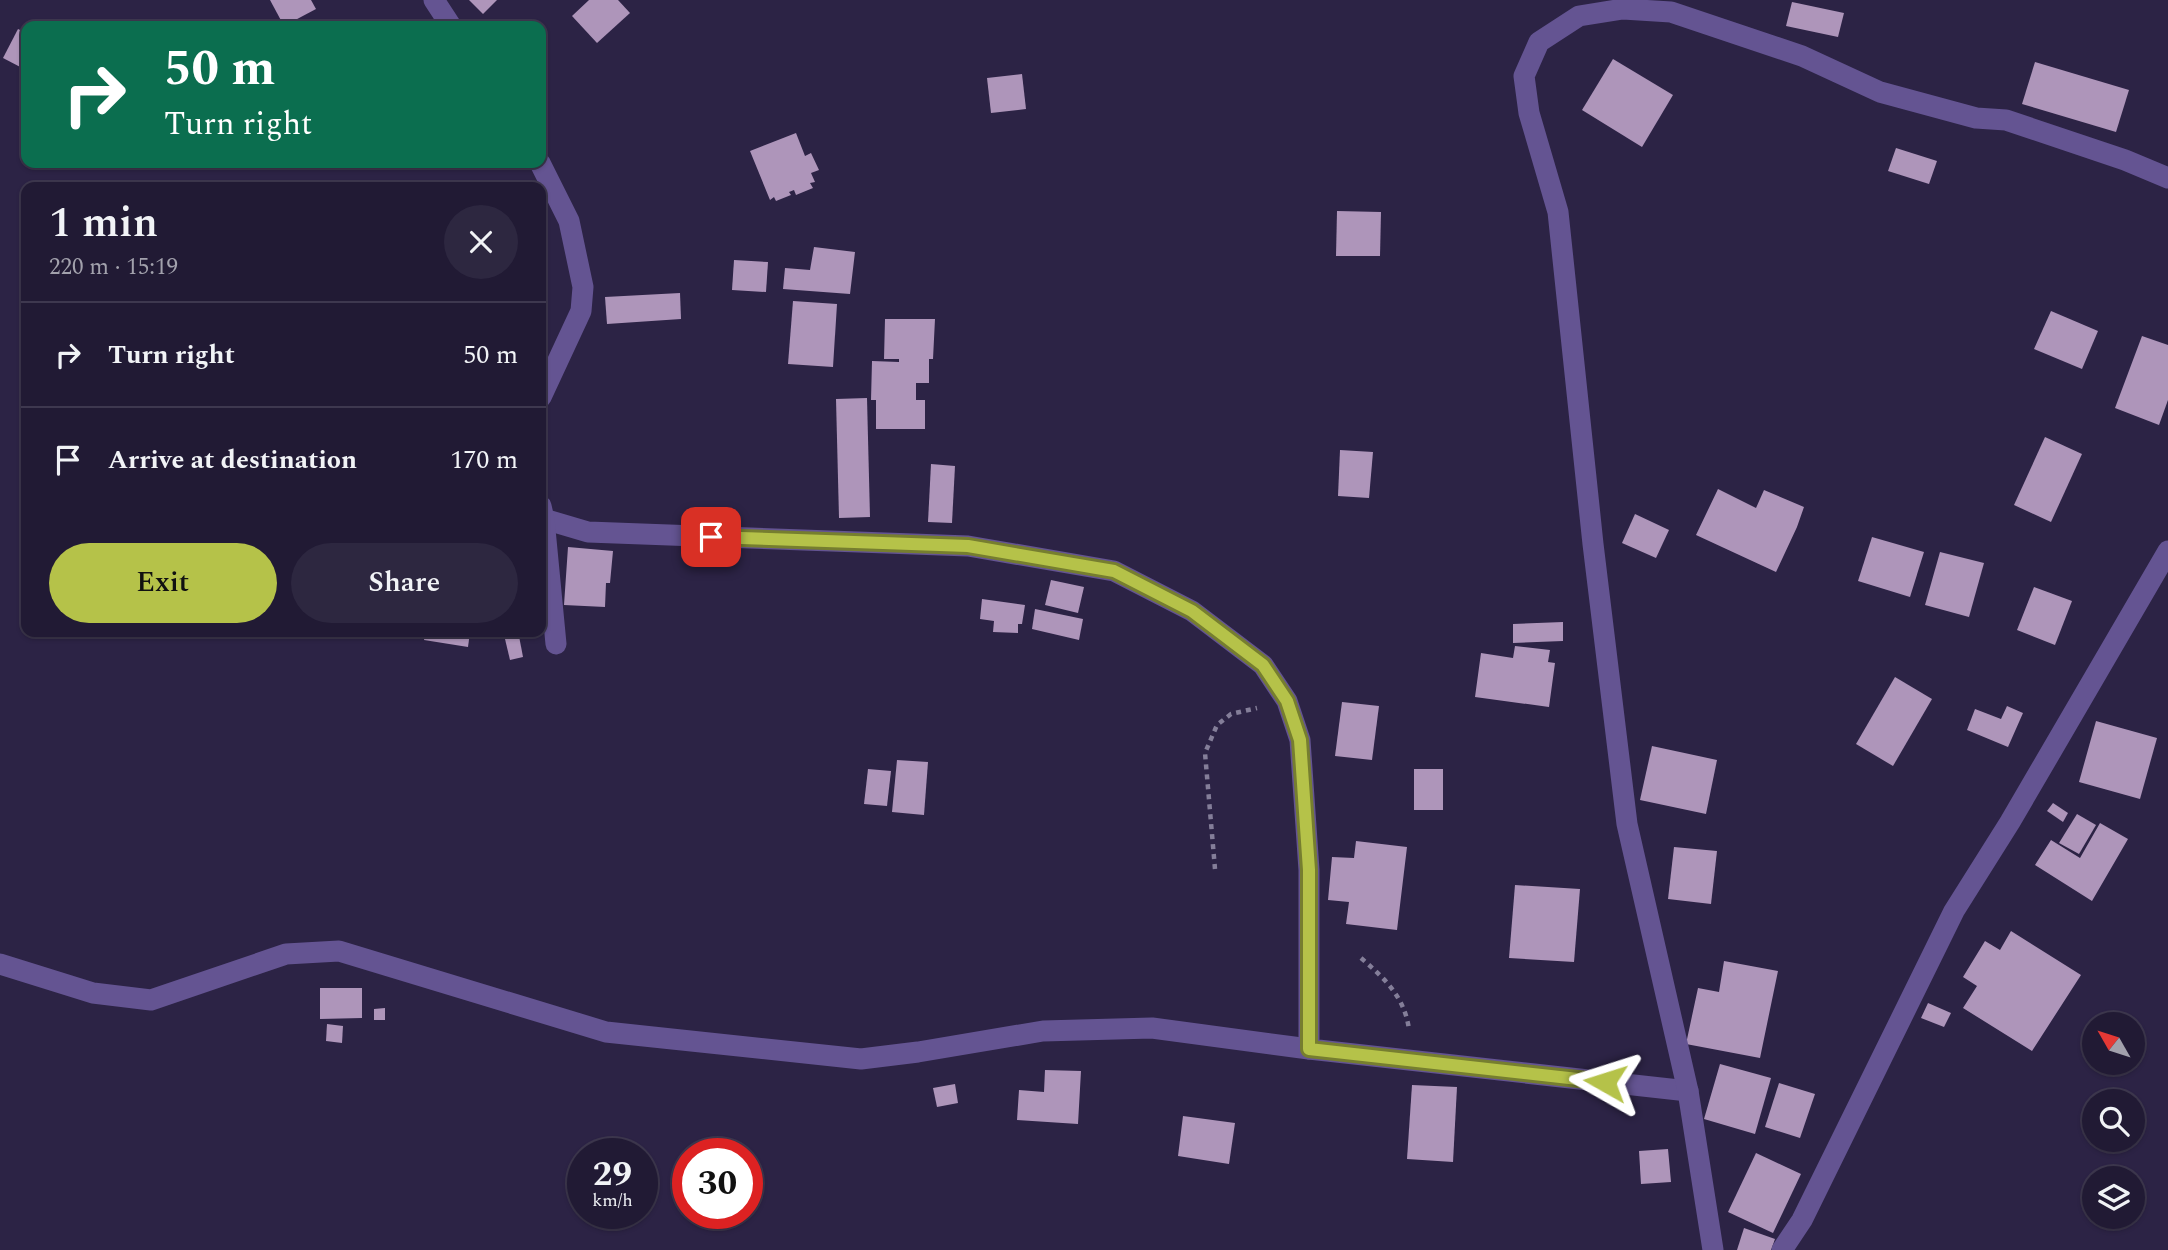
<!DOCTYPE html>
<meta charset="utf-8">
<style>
:root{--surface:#211a34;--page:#2d2740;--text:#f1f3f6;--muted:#a2a1ac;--line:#3e384f;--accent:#b5c249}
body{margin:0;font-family:Spectral,serif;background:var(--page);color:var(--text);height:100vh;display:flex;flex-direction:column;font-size:26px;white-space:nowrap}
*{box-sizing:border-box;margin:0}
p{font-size:23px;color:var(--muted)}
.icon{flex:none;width:38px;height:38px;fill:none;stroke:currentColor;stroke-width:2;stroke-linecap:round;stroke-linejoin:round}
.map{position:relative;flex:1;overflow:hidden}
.drawer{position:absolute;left:21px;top:182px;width:525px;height:455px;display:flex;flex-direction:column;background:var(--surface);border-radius:14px;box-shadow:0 2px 5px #0004,0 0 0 2px var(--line)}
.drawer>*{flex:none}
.hud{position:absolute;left:21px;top:21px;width:525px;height:147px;border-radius:14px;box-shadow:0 2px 5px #0004,0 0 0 2px var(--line);background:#0b6e4f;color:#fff;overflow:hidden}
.needle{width:46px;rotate:309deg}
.controls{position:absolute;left:2082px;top:1012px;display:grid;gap:14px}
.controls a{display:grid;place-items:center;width:63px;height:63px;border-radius:50%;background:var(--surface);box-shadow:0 2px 5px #0004,0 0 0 2px var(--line);font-size:35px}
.speed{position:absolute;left:567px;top:1138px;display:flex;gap:14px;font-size:35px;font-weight:700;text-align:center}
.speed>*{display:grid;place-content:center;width:91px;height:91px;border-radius:50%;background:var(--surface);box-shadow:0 2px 5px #0004,0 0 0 2px var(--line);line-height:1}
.speed small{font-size:18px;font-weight:400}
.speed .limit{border:10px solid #d22;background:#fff;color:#111}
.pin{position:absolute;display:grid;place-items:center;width:60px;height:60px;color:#fff;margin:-30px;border-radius:14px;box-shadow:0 4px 10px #0006}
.me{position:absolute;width:77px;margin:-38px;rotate:276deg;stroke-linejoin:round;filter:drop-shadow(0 0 5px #0008)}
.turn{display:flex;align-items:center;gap:24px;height:147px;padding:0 28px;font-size:32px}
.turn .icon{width:91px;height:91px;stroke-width:2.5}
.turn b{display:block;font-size:49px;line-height:60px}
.round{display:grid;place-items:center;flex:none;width:74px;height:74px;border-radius:37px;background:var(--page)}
.head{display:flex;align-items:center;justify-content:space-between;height:119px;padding:0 28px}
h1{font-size:42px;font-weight:600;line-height:52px}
.action{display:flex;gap:14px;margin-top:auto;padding:14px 28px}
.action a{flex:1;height:80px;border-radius:42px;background:var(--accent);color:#111;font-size:28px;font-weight:600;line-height:80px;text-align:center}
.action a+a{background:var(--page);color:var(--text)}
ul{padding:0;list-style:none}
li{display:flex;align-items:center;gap:21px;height:105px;padding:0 28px;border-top:2px solid var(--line)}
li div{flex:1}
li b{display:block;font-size:26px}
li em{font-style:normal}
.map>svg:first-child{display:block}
</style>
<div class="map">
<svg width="2168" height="1250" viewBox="0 0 2168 1250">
<rect width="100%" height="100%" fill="#2c2345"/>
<g fill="#ae95ba">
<path d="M270 0H311L316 9 284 26Z"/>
<path d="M469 0H497L483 14Z"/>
<path d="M589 0H618L630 13 597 43 572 16Z"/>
<path d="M1792 2 1844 13 1838 37 1786 26Z"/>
<path d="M18 29 26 33V70L3 58Z"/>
<path d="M1613 59 1673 95 1642 147 1582 110Z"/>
<path d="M2035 62 2129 90 2116 132 2022 104Z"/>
<path d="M1022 74 1026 109 991 113 987 78Z"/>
<path d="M796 133 805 156 811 153 819 170 811 173 815 182 810 183 813 188 796 195 794 190 789 192 791 195 776 201 774 197 770 200 750 151Z"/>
<path d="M1896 148 1937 161 1929 184 1888 171Z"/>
<path d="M1337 211 1381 212 1380 256H1336Z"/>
<path d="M814 247 855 252 850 294 783 289 785 268 810 270Z"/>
<path d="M734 260 768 262 766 292 732 290Z"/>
<path d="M680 293 681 319 607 324 605 297Z"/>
<path d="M793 301 837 304 833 367 788 364Z"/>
<path d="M2051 311 2098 331 2082 369 2034 349Z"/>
<path d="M885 319H935L933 359H929V383H916V400H925V429H876V400H871L872 361 899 362V359H884Z"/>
<path d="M2142 336 2168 345V400L2159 425 2115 408Z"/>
<path d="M867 398 870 517 839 518 836 399Z"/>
<path d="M2045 437 2082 454 2051 522 2014 505Z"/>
<path d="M1340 450 1373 452 1369 498 1338 496Z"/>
<path d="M931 464 955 466 952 523 928 522Z"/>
<path d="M1718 489 1756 508 1764 490 1804 507 1797 527 1776 572 1696 535Z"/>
<path d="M1635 514 1669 530 1656 558 1622 543Z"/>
<path d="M1872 537 1924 552 1910 597 1858 581Z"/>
<path d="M568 547 613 551 610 583H606L605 607 564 605Z"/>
<path d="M1940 552 1984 563 1969 617 1925 605Z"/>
<path d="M1051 580 1084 587 1078 613 1045 605Z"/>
<path d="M2034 587 2072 601 2055 645 2017 630Z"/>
<path d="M982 599 1025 605 1022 624H1018V633L993 632 994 621 980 619Z"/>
<path d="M1035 609 1083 619 1079 640 1032 629Z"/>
<path d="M1563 622V641L1513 643V624Z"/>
<path d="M426 632H470L468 647 424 640Z"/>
<path d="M519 636 523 657 510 660 505 639Z"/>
<path d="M1515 646 1550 650 1548 662 1555 663 1549 707 1475 697 1481 653 1513 658Z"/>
<path d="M1895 677 1932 699 1893 766 1856 744Z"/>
<path d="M1342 702 1379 706 1372 760 1335 756Z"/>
<path d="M2007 706 2023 713 2008 747 1967 730 1975 709 2001 719Z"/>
<path d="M2096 721 2157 738 2140 799 2079 782Z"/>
<path d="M1652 746 1717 760 1706 814 1640 800Z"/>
<path d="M897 760 928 762 924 815 892 812Z"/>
<path d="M868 769 891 771 887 806 864 804Z"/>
<rect x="1414" y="769" width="29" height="41"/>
<path d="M2053 803 2068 813 2063 822 2047 811Z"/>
<path d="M2077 814 2096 825 2079 854 2059 843Z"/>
<path d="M2100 823 2128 839 2092 901 2035 865 2051 840 2080 858Z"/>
<path d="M1356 841 1407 847 1397 930 1346 924 1349 902 1328 900 1332 857 1354 858Z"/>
<path d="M1674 847 1717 851 1711 904 1668 899Z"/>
<path d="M1515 885 1580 889 1574 962 1509 958Z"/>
<path d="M2011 931 2081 975 2032 1051 1963 1008 1977 986 1963 977 1985 941 2000 950Z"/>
<path d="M1724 961 1778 971 1760 1058 1686 1044 1698 988 1719 992Z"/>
<path d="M320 988H362V1018L320 1019Z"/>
<path d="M1928 1003 1951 1013 1944 1027 1921 1018Z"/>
<path d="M385 1008V1020H374V1009Z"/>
<path d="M327 1024 343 1026 342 1043 326 1041Z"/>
<path d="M1720 1064 1771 1078 1755 1134 1704 1119Z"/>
<path d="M1045 1070 1081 1071 1078 1124 1017 1120 1019 1090 1044 1092Z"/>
<path d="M1779 1083 1815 1094 1800 1138 1765 1127Z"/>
<path d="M955 1084 958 1103 937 1107 933 1088Z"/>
<path d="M1412 1085 1457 1087 1453 1162 1407 1159Z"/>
<path d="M1183 1116 1235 1123 1229 1164 1178 1156Z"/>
<path d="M1668 1149 1671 1182 1641 1184 1639 1151Z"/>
<path d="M1756 1153 1801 1174 1773 1233 1728 1212Z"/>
<path d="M1744 1228 1775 1239 1771 1250H1737Z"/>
</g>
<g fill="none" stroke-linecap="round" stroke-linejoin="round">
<g stroke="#847e99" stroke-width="4.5" stroke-dasharray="5 5" stroke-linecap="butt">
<path d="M1215 869 1205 753 1217 725 1231 714 1257 708"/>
<path d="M1361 958C1385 979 1404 996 1409 1029"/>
</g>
<g stroke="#645492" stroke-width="21">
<path d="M434 0 451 26"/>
<path d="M540 163 569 221 583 287 581 311 541 397"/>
<path d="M541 506 544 519 588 532 968 546 1114 571 1192 611 1263 665 1287 701 1300 740 1309 870V1049L1688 1091"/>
<path d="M544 519 556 644"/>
<path d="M0 964 93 993 151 1000 286 954 339 951 606 1032 861 1059 918 1052 1043 1031 1152 1028 1309 1049"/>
<path d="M1713 1250 1688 1091 1627 824 1593 544 1558 212 1529 113 1524 76 1539 42 1579 16 1623 9 1671 12 1802 56 1880 92 1976 118 2006 120 2125 160 2168 178"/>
<path d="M1782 1250 1802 1220 1954 911 2010 822 2168 551"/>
</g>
</g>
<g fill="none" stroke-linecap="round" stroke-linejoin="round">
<defs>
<path id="route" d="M711 537 968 546 1114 571 1192 611 1263 665 1287 701 1300 740 1309 870V1049L1605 1082"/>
</defs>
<use href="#route" stroke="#767e2f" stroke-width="18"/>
<use href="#route" stroke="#b5c249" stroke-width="12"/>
</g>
</svg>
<div class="controls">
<a><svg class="needle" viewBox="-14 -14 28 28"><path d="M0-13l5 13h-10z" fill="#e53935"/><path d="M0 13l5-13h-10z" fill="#a2a1ac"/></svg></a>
<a><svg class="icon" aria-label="search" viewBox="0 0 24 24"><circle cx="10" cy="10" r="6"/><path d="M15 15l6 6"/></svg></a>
<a><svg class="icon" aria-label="layers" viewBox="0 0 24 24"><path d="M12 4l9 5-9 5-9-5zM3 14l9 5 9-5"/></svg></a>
</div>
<div class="speed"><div>29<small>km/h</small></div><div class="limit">30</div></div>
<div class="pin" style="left:711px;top:537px;background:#d93025"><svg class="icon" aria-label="arrive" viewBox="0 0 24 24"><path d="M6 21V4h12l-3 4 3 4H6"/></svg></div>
<svg class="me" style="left:1605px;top:1082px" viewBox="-20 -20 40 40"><path d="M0-17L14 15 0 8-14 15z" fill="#b5c249" stroke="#fff" stroke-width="4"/></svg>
<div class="hud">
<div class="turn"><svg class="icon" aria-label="right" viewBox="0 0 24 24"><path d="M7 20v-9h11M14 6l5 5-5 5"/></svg><div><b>50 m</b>Turn right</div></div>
</div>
<section class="drawer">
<div class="head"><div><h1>1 min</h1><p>220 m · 15:19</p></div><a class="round"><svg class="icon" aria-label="close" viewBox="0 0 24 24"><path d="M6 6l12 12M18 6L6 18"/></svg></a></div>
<ul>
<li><svg class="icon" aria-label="right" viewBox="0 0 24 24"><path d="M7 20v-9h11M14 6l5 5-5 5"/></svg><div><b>Turn right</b></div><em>50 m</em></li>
<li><svg class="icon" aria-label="arrive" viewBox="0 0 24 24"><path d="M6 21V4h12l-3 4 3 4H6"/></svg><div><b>Arrive at destination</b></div><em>170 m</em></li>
</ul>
<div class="action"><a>Exit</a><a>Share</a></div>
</section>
</div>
